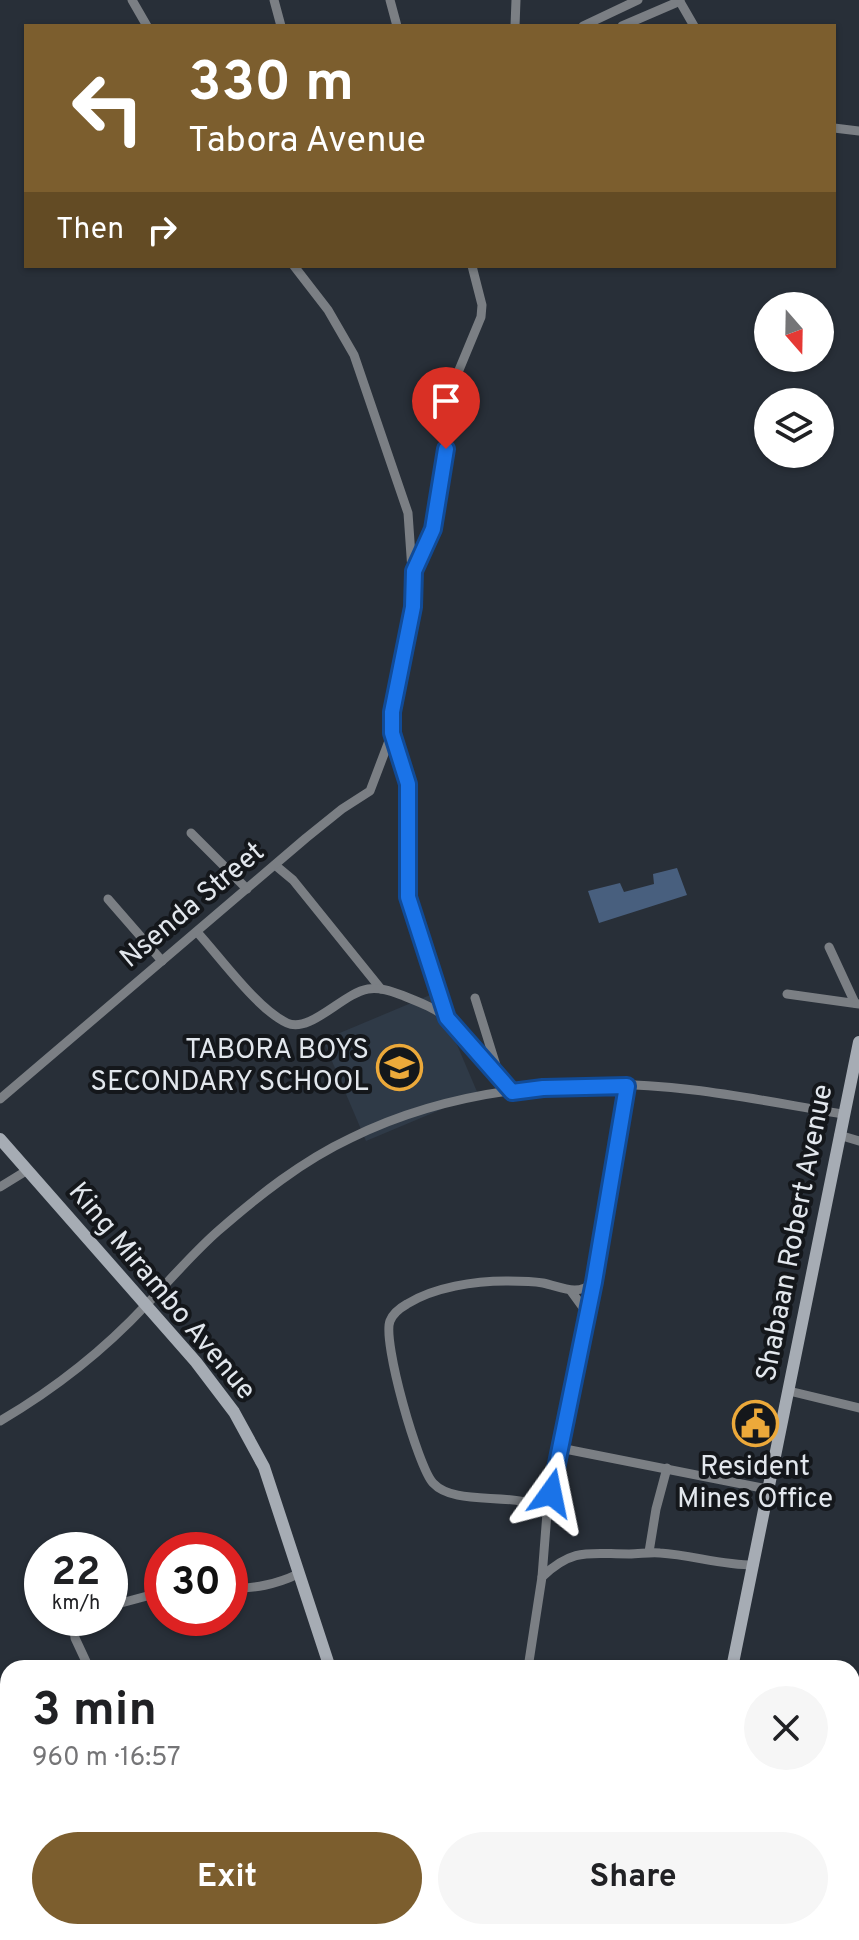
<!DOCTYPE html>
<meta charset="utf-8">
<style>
:root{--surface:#fff;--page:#f6f6f6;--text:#202124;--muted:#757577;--accent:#7c5e2e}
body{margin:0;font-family:Overpass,sans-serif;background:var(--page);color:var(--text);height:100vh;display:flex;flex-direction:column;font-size:30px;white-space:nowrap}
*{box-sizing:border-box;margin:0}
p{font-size:26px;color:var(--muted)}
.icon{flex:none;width:44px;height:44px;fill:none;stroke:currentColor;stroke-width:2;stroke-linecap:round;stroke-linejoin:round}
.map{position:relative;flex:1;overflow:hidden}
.sheet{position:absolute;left:0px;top:1660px;width:860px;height:280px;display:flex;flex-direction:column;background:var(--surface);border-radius:24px 24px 0 0;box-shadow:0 2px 6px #0004}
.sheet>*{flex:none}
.top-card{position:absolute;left:24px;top:24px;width:812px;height:244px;border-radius:0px;box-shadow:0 2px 6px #0004;background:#7c5e2e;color:#fff;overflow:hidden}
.needle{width:52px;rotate:160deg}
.fabs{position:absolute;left:754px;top:292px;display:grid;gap:16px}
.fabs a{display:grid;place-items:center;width:80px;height:80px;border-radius:50%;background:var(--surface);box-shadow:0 2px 6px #0004;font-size:40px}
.speed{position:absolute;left:24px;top:1532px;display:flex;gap:16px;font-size:40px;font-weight:700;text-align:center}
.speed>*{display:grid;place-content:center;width:104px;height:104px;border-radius:50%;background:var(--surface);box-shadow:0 2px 6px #0004;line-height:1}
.speed small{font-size:20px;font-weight:400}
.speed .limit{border:12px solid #d22;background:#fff;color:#111}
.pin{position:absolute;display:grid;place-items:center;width:68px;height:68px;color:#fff;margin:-82px -34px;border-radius:50% 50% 50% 0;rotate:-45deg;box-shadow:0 0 8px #0007}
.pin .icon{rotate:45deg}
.me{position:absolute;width:88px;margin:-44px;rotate:12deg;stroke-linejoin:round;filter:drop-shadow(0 0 6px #0008)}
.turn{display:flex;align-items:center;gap:28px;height:168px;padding:0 32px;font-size:36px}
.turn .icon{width:104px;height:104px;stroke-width:2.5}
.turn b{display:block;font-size:56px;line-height:68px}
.then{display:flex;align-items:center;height:76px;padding:0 32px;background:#0003;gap:16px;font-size:30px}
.round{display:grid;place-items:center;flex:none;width:84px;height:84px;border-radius:42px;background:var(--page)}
.head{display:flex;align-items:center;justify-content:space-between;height:136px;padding:0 32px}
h1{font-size:48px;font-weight:700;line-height:60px}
.button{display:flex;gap:16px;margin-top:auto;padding:16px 32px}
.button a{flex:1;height:92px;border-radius:48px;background:var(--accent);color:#fff;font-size:32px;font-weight:700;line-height:92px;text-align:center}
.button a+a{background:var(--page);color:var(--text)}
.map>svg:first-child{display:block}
</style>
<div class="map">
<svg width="859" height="1940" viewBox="0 0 859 1940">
<rect width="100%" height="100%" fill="#282f38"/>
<path fill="#2f3a47" d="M435 993 478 1094 366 1141 323 1040Z"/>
<path fill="#485f7e" d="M677 868 687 895 599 923 588 891 620 883 624 892 654 884 653 874Z"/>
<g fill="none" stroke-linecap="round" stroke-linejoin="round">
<g stroke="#7b7f84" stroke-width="9">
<path d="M132 0 147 26"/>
<path d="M274 0 281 26"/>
<path d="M390 0 397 26"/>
<path d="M679 0 694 26"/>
<path d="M515 26 516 0"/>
<path d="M583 26 638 0"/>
<path d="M622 26 680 1"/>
<path d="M834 128 859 131"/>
<path d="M294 266 328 310 354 355 408 513 414 599 394 692 392 733 408 784V897L447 1018"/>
<path d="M414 570 433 529 450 403 459 370 481 317 482 305 472 266"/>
<path d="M191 833 247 889"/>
<path d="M275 865 293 880 381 989"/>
<path d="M108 899 162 961"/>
<path d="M197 932C220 957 257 1009 287 1023 310 1034 343 993 368 989 381 987 393 992 404 996 419 1002 435 1008 447 1018 472 1038 491 1068 512 1092"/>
<path d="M829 947 855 1003"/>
<path d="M787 994 859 1004"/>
<path d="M475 998 499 1075"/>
<path d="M0 1099 306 838 342 809 370 791 392 733"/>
<path d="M839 1135 859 1141"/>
<path d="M0 1187 26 1171"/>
<path d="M571 1291 587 1313"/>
<path d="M789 1391 859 1408"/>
<path d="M0 1421C53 1390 104 1350 146 1305 170 1280 192 1254 218 1231 258 1196 302 1161 351 1138 454 1087 580 1076 694 1090 744 1096 794 1106 843 1114"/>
<path d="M560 1448 767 1489"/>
<path d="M547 1513C522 1488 457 1509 433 1483 418 1467 382 1341 390 1321 393 1313 400 1308 407 1304 434 1287 475 1281 506 1281 518 1281 531 1281 543 1283 562 1287 577 1297 594 1282"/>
<path d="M649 1552 656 1509 667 1468"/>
<path d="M542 1577 547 1513 594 1282 627 1086"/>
<path d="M230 1589C255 1588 275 1585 298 1574"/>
<path d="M110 1606 162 1592"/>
<path d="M73 1618 75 1638 89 1668"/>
<path d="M263 1668 264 1665"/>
<path d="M528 1668 542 1577C573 1547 590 1554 629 1554 640 1554 650 1552 660 1553 692 1555 721 1565 754 1565"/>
<path d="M0 1716 8 1717"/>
<path d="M0 1788 8 1785"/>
<path d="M0 1934 8 1931"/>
<path d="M473 1940 474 1932"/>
</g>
<g stroke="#a6acb4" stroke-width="12">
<path d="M0 1139 196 1362 234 1412 264 1467 330 1668"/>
<path d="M732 1668 859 1042"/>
<path d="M416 1932 419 1940"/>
<path d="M674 1940 676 1932"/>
</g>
</g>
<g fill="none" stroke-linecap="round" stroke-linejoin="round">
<defs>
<path id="route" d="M446 449 433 529 414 571 413 607 392 712V733L408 784V897L447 1018 512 1092 543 1088 627 1086 594 1282 551 1493"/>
</defs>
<use href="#route" stroke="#114b97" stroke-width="20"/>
<use href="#route" stroke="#1a73e8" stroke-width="14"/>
</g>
<defs>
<symbol id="school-ring" viewBox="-11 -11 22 22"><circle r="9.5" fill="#14171b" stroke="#eca93a" stroke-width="1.5"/><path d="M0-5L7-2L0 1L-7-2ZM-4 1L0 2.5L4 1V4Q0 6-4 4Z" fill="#eca93a"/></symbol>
<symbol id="civic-ring" viewBox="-11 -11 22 22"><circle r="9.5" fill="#14171b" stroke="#eca93a" stroke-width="1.5"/><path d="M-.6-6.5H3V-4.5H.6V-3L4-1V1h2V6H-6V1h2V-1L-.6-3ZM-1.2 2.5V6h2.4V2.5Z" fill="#eca93a"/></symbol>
</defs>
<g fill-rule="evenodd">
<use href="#school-ring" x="374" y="1042" width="51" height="51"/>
<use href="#civic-ring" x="730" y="1398" width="51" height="51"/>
</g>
<g text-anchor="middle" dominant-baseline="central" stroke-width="8" stroke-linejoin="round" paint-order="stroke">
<g font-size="28" fill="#e2e7ed" stroke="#14171b">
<text transform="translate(193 906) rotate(-40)">Nsenda Street</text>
<text transform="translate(796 1233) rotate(-79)">Shabaan Robert Avenue</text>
<text transform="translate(161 1292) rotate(50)">King Mirambo Avenue</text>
</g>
<g font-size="28" fill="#e2e7ed" stroke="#14171b" text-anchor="end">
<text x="369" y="1051">TABORA BOYS<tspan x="369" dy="32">SECONDARY SCHOOL</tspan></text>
<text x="755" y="1468" text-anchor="middle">Resident<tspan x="755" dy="32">Mines Office</tspan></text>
</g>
</g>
</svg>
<div class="fabs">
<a><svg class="needle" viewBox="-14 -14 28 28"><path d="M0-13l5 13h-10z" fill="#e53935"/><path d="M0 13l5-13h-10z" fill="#757577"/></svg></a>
<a><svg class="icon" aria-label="layers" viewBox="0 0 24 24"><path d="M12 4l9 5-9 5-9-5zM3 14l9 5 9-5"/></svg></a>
</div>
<div class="speed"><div>22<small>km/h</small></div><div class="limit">30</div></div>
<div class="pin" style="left:446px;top:449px;background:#d93025"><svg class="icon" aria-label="arrive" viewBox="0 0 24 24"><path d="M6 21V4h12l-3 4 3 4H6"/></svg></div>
<svg class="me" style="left:551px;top:1493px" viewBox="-20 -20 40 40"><path d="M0-17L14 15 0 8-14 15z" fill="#1a73e8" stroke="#fff" stroke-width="4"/></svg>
<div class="top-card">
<div class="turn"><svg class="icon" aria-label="left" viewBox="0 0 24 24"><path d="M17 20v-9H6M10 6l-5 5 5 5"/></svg><div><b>330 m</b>Tabora Avenue</div></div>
<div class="then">Then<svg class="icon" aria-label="right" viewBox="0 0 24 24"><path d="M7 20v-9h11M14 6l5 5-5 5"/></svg></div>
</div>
<section class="sheet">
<div class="head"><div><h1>3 min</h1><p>960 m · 16:57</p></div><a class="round"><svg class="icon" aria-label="close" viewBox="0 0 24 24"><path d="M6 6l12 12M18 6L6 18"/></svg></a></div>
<div class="button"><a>Exit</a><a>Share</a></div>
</section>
</div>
